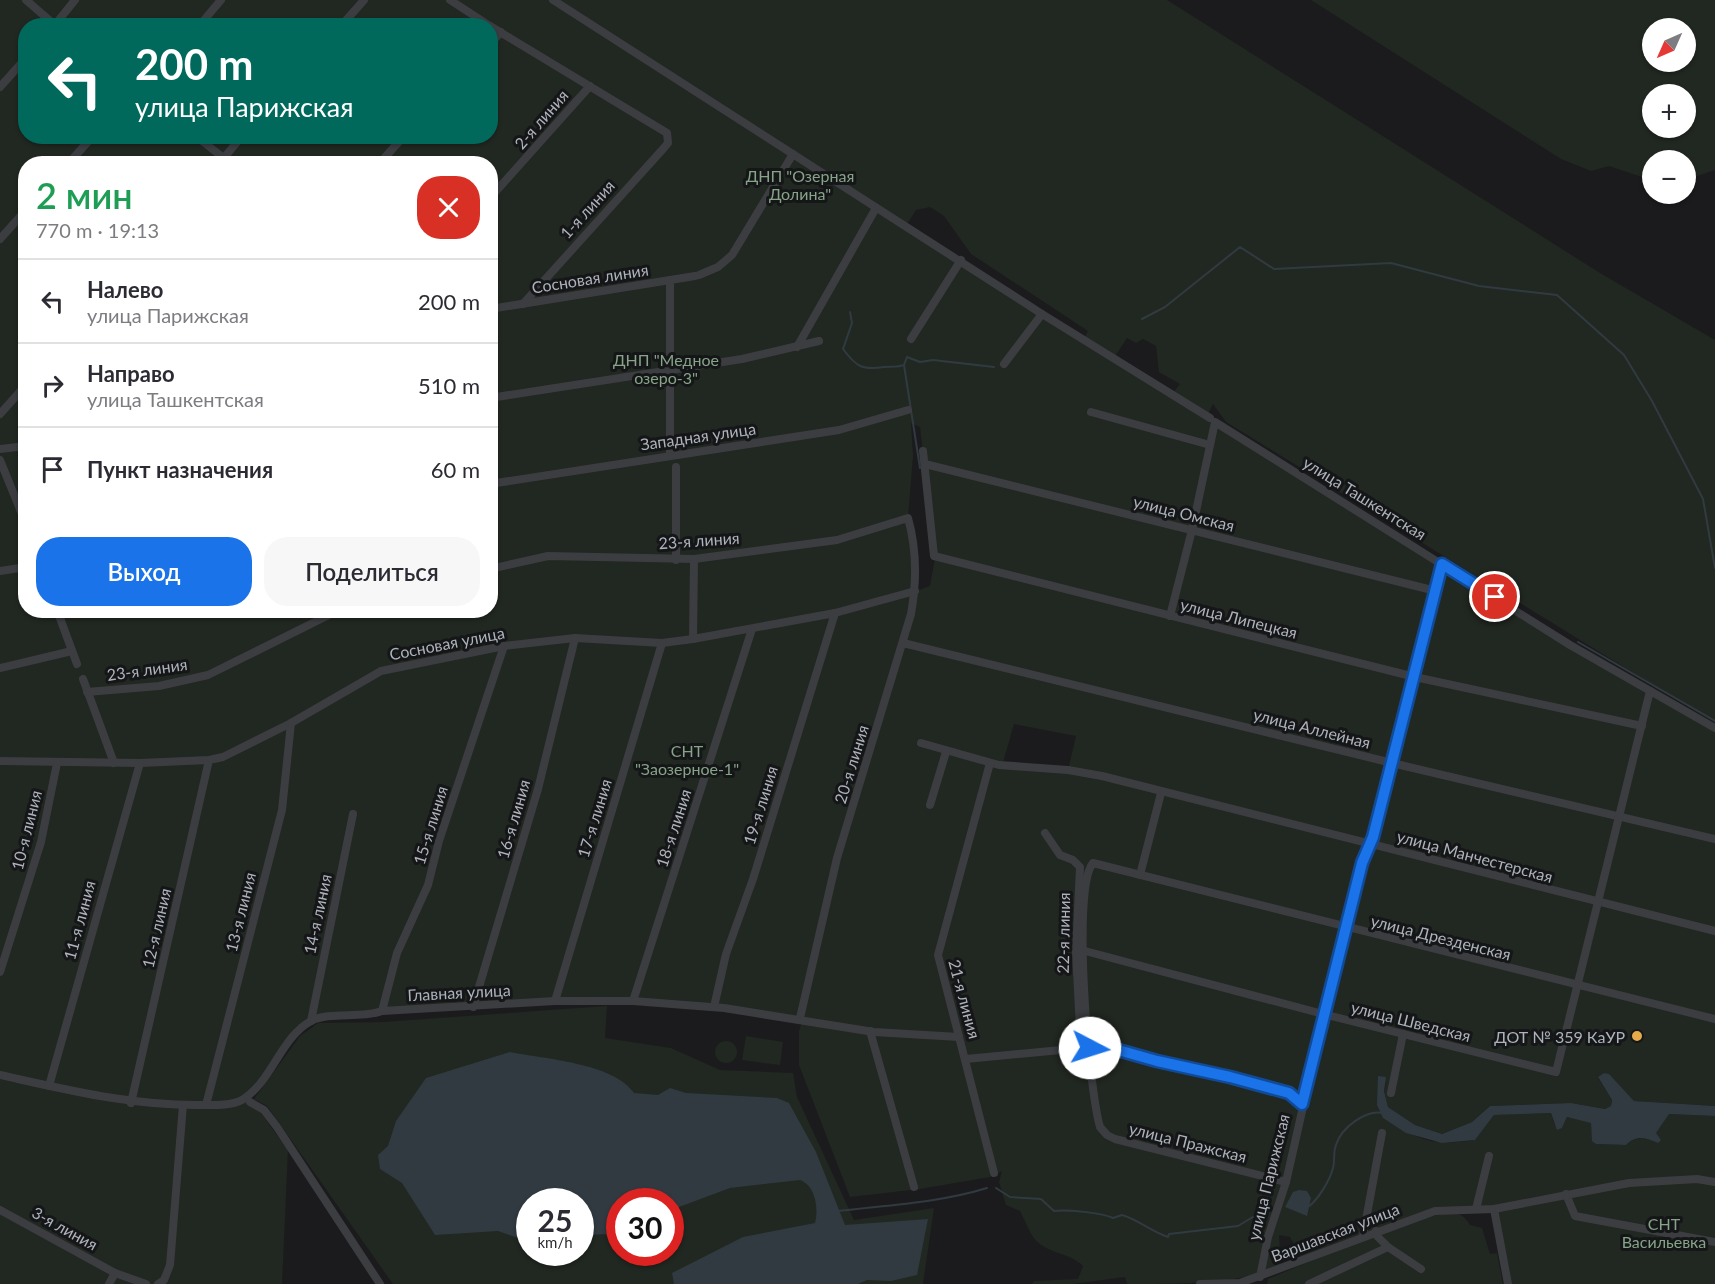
<!DOCTYPE html>
<html lang="ru">
<meta charset="utf-8">
<style>
:root{--surface:#fff;--page:#f7f7f7;--text:#2b2b33;--muted:#7c7c81;--line:#e1e1e2;--accent:#1a73e8}
body{margin:0;font-family:Lato,sans-serif;background:var(--page);color:var(--text);height:100vh;display:flex;flex-direction:column;font-size:22px;white-space:nowrap}
*{box-sizing:border-box;margin:0}
p{font-size:20px;color:var(--muted)}
.icon{flex:none;width:33px;height:33px;fill:none;stroke:currentColor;stroke-width:2;stroke-linecap:round;stroke-linejoin:round}
.map{position:relative;flex:1;overflow:hidden}
.side{position:absolute;left:18px;top:156px;width:480px;height:462px;display:flex;flex-direction:column;background:var(--surface);border-radius:24px;box-shadow:0 2px 4px #0004}
.side>*{flex:none}
.guide{position:absolute;left:18px;top:18px;width:480px;height:126px;border-radius:24px;box-shadow:0 2px 4px #0004;background:#00695c;color:#fff;overflow:hidden}
.needle{width:39px;rotate:225deg}
.controls{position:absolute;left:1642px;top:18px;display:grid;gap:12px}
.controls a{display:grid;place-items:center;width:54px;height:54px;border-radius:50%;background:var(--surface);box-shadow:0 2px 4px #0004;font-size:30px}
.speed{position:absolute;left:516px;top:1188px;display:flex;gap:12px;font-size:30px;font-weight:700;text-align:center}
.speed>*{display:grid;place-content:center;width:78px;height:78px;border-radius:50%;background:var(--surface);box-shadow:0 2px 4px #0004;line-height:1}
.speed small{font-size:15px;font-weight:400}
.speed .limit{border:9px solid #d22;background:#fff;color:#111}
.pin{position:absolute;display:grid;place-items:center;width:51px;height:51px;color:#fff;margin:-26px;border:3px solid #fff;border-radius:50%;box-shadow:0 2px 6px #0007}
.me{position:absolute;width:66px;margin:-33px;rotate:95deg;stroke-linejoin:round;filter:drop-shadow(0 0 4px #0008)}
.turn{display:flex;align-items:center;gap:21px;height:126px;padding:0 18px;font-size:27px}
.turn .icon{width:78px;height:78px;stroke-width:2.5}
.turn b{display:block;font-size:42px;line-height:51px}
.round{display:grid;place-items:center;flex:none;width:63px;height:63px;border-radius:24px;background:var(--page)}
.summary{display:flex;align-items:center;justify-content:space-between;height:102px;padding:0 18px}
h1{font-size:36px;font-weight:600;line-height:45px;color:#1e9e55}
.action{display:flex;gap:12px;margin-top:auto;padding:12px 18px}
.action a{flex:1;height:69px;border-radius:24px;background:var(--accent);color:#fff;font-size:24px;font-weight:600;line-height:69px;text-align:center}
.action a+a{background:var(--page);color:var(--text)}
ul{padding:0;list-style:none}
li{display:flex;align-items:center;gap:18px;height:84px;padding:0 18px;border-top:2px solid var(--line)}
li div{flex:1}
li b{display:block;font-size:22px}
li em{font-style:normal}
.map>svg:first-child{display:block}
</style>
<div class="map">
<svg width="1715" height="1284" viewBox="0 0 1715 1284">
<rect width="100%" height="100%" fill="#1b1b1d"/>
<g fill="#212721" fill-rule="evenodd">
<path d="M0 0H1167L1600 273 1715 340V723L1226 422 1213 404 1207 416 1435 559 1715 728V1106L1634 1101 1609 1075 1604 1073 1598 1078 1612 1100 1611 1106 1605 1109 1571 1103 1490 1106 1472 1122 1442 1134 1415 1125 1388 1107 1384 1091 1387 1081 1377 1105C1412 1139 1425 1147 1475 1140L1494 1115 1551 1113 1554 1123 1562 1128 1567 1117 1591 1122 1592 1136 1596 1144 1626 1145C1634 1137 1639 1140 1648 1136 1658 1133 1663 1122 1668 1114L1715 1116V1284H1508L1492 1211H1435L1427 1217C1445 1214 1460 1207 1470 1225L1482 1228 1490 1254 1497 1253 1503 1284H1267L1268 1279 1325 1255 1302 1260 1290 1237 1279 1235 1281 1268C1231 1284 1180 1284 1127 1284L1125 1277 1072 1284H1032L1034 1281 1078 1279 1083 1266C1070 1252 1045 1254 1033 1237 1028 1229 1024 1219 1020 1211L1006 1205 999 1182 1002 1171 990 1177 920 1189 850 1197 799 1065V1031L803 1019 633 1001 473 1007 311 1021 242 1100 261 1113 288 1150 282 1284H0ZM26 26H490V136H26ZM26 164H490V610H26ZM930 207 944 216 971 254 1088 331 1084 339 906 226 916 210ZM1127 338 1136 343 1143 339 1156 346 1159 372 1180 384 1172 394 1114 358ZM911 423 920 427 935 558 930 586 916 591 908 518 913 456ZM1014 724 1076 736 1068 770 1002 766Z"/>
<path d="M1311 0H1715V170L1691 178 1686 177V160H1653L1651 180 1609 166 1591 171 1561 159ZM1653 28H1686V62H1653ZM1653 94H1686V128H1653Z"/>
<path d="M607 1006 605 1038 671 1048 720 1070 793 1073 797 1097 854 1220 934 1208 923 1284H393L267 1106 254 1099 300 1036 318 1023 383 1022ZM530 1202H580V1252H530ZM620 1202H670V1252H620Z"/>
<path d="M746 1036 783 1042 780 1065 742 1060Z"/>
<circle cx="726" cy="1052" r="11"/>
</g>
<g fill="#313a40">
<path d="M510 1052C544 1059 614 1063 634 1093L658 1095 670 1088 686 1093 777 1098 789 1103 816 1152 845 1225 928 1219 917 1275 891 1281 867 1280 858 1284H674L672 1273 743 1237 815 1223C819 1208 815 1185 800 1180L730 1188 671 1210 670 1202H620L619 1233 615 1234 581 1235 580 1202H530L529 1242 498 1231 435 1235 402 1183 380 1169 378 1155 388 1146 396 1121 426 1078Z"/>
<path d="M1604 1073 1609 1074 1634 1101 1715 1106V1116L1669 1114 1656 1133 1661 1140 1658 1143C1645 1137 1636 1135 1626 1145L1596 1144 1592 1141 1591 1123 1567 1117 1562 1128 1557 1130 1551 1113 1494 1115 1475 1140 1442 1143 1406 1133 1383 1118 1377 1105 1378 1076 1386 1077 1384 1091 1388 1107 1415 1125 1442 1134 1472 1122 1490 1106 1571 1103 1605 1109 1611 1106 1612 1100 1598 1077Z"/>
<path d="M1299 1190 1307 1191 1311 1198 1307 1216 1285 1207 1293 1192Z"/>
</g>
<g fill="none" stroke-linecap="round" stroke-linejoin="round">
<g stroke="#313a40" stroke-width="2">
<path d="M850 312 852 323 843 349C857 368 863 370 884 367 892 366 896 368 904 365L907 357 920 362 933 360 994 367"/>
<path d="M1142 319 1165 307 1240 247 1274 269 1391 263 1479 286 1557 295 1624 355 1652 401 1703 499 1715 568"/>
<path d="M904 365 920 468"/>
<path d="M1578 642 1715 721"/>
<path d="M996 1188 1010 1197 1041 1199 1054 1211C1065 1209 1103 1213 1113 1218L1122 1215C1139 1220 1150 1231 1168 1237L1169 1234 1238 1226 1271 1206"/>
<path d="M1308 1207C1318 1200 1330 1180 1333 1168 1335 1161 1333 1152 1336 1145 1341 1128 1366 1109 1383 1113"/>
<path d="M838 1211C888 1205 938 1203 987 1188"/>
</g>
<g stroke="#3c3d41" stroke-width="8">
<path d="M26 0 56 26"/>
<path d="M450 0 490 26"/>
<path d="M553 0 1042 314 1210 418"/>
<path d="M54 26 75 0"/>
<path d="M199 26 221 0"/>
<path d="M341 26 364 0"/>
<path d="M490 26 667 133 668 143 663 149 523 304"/>
<path d="M490 44 501 32"/>
<path d="M0 87 26 58"/>
<path d="M196 136 231 164"/>
<path d="M68 164 93 136"/>
<path d="M219 164 242 136"/>
<path d="M379 164 404 136"/>
<path d="M490 198 590 86"/>
<path d="M0 239 26 210"/>
<path d="M699 275 718 267 732 255 793 154"/>
<path d="M670 280V454"/>
<path d="M490 309 695 276"/>
<path d="M911 339 961 260"/>
<path d="M797 347 876 208"/>
<path d="M1004 364 1042 314"/>
<path d="M490 398 742 359 819 341"/>
<path d="M1091 412 1210 445"/>
<path d="M0 414 26 385"/>
<path d="M0 449 26 446"/>
<path d="M923 451 934 556 1415 677 1642 726"/>
<path d="M0 460 26 524"/>
<path d="M925 464 1436 591"/>
<path d="M676 467V560"/>
<path d="M490 484 839 430 908 410"/>
<path d="M490 569 548 556 694 559 837 540 908 518C917 550 917 581 911 614L837 858 800 1018"/>
<path d="M0 571 26 567"/>
<path d="M57 610 77 664"/>
<path d="M59 615 101 610"/>
<path d="M1170 616 1192 530 1215 422 1570 645 1715 728"/>
<path d="M693 639 694 559"/>
<path d="M903 643 1392 763 1715 839"/>
<path d="M0 668 72 651"/>
<path d="M83 679 114 763"/>
<path d="M87 692 159 686 208 675 339 610"/>
<path d="M921 743 999 765 1068 770 1102 776 1715 931"/>
<path d="M0 761 140 763 209 760 223 757 291 723 381 671 504 646 575 638 662 643 693 639 835 613 915 591"/>
<path d="M990 763 938 955 994 1173"/>
<path d="M930 805 946 752"/>
<path d="M1045 833 1060 855 1073 860 1080 867 1076 952 1081 1049"/>
<path d="M1140 875 1161 793"/>
<path d="M1085 951 1323 1014 1556 1072 1650 691"/>
<path d="M0 972 41 842 57 763"/>
<path d="M555 1001 662 643"/>
<path d="M633 1001 752 629"/>
<path d="M473 1007 538 789 575 638"/>
<path d="M714 1007 726 954 753 879 835 613"/>
<path d="M382 1011 397 953 428 885 439 841 504 646"/>
<path d="M311 1021 353 814"/>
<path d="M870 1031 914 1187"/>
<path d="M966 1059 1104 1046 1289 1093 1302 1104"/>
<path d="M0 1075C68 1090 132 1106 202 1105 214 1105 231 1106 242 1100 272 1082 280 1038 311 1021 329 1011 361 1019 382 1011L555 1001H633L724 1008 874 1032 959 1037"/>
<path d="M49 1086 140 763"/>
<path d="M1391 1093 1403 1034"/>
<path d="M250 1102 264 1110 277 1127 380 1284"/>
<path d="M131 1103 209 760"/>
<path d="M206 1105 282 810 291 723"/>
<path d="M1286 1182 1115 1139 1107 1135 1100 1127C1089 1090 1071 888 1093 863L1715 1019"/>
<path d="M1566 1194 1575 1216 1715 1242"/>
<path d="M1476 1209 1489 1156"/>
<path d="M1494 1209 1508 1284"/>
<path d="M0 1210 115 1273 146 1284"/>
<path d="M1376 1231 1377 1236 1388 1247"/>
<path d="M1363 1236 1382 1133"/>
<path d="M1260 1277 1268 1237 1286 1182 1334 970 1362 863 1373 837 1442 564"/>
<path d="M109 1284 115 1273"/>
<path d="M158 1284 164 1280 170 1265 183 1105"/>
<path d="M1200 1284 1240 1283 1435 1211 1494 1209 1629 1183 1697 1179 1715 1182"/>
<path d="M1309 1284 1388 1247 1421 1269"/>
</g>
</g>
<g fill="none" stroke-linecap="round" stroke-linejoin="round">
<defs>
<path id="route" d="M1090 1048 1104 1046 1157 1061 1230 1077 1289 1093 1302 1104 1362 863 1373 837 1442 564 1495 597"/>
</defs>
<use href="#route" stroke="#114b97" stroke-width="15"/>
<use href="#route" stroke="#1a73e8" stroke-width="10"/>
</g>
<circle fill="#e5ab4a" stroke="#151618" stroke-width="2" cx="1637" cy="1036" r="6"/>
<g text-anchor="middle" dominant-baseline="central" stroke-width="6" stroke-linejoin="round" paint-order="stroke">
<g font-size="16" fill="#aeb3bb" stroke="#151618">
<text transform="translate(541 119) rotate(-49)">2-я линия</text>
<text transform="translate(587 209) rotate(-48)">1-я линия</text>
<text transform="translate(590 278) rotate(-9)">Сосновая линия</text>
<text transform="translate(698 436) rotate(-8)">Западная улица</text>
<text transform="translate(1365 498) rotate(32)">улица Ташкентская</text>
<text transform="translate(1184 513) rotate(14)">улица Омская</text>
<text transform="translate(699 540) rotate(-4)">23-я линия</text>
<text transform="translate(1239 618) rotate(14)">улица Липецкая</text>
<text transform="translate(447 643) rotate(-11)">Сосновая улица</text>
<text transform="translate(147 669) rotate(-8)">23-я линия</text>
<text transform="translate(1312 728) rotate(14)">улица Аллейная</text>
<text transform="translate(851 764) rotate(-73)">20-я линия</text>
<text transform="translate(760 805) rotate(-73)">19-я линия</text>
<text transform="translate(594 818) rotate(-73)">17-я линия</text>
<text transform="translate(513 819) rotate(-74)">16-я линия</text>
<text transform="translate(430 825) rotate(-73)">15-я линия</text>
<text transform="translate(673 828) rotate(-72)">18-я линия</text>
<text transform="translate(26 830) rotate(-76)">10-я линия</text>
<text transform="translate(1475 856) rotate(15)">улица Манчестерская</text>
<text transform="translate(240 912) rotate(-76)">13-я линия</text>
<text transform="translate(317 914) rotate(-78)">14-я линия</text>
<text transform="translate(79 920) rotate(-75)">11-я линия</text>
<text transform="translate(156 928) rotate(-77)">12-я линия</text>
<text transform="translate(1063 933) rotate(-89)">22-я линия</text>
<text transform="translate(1441 937) rotate(14)">улица Дрезденская</text>
<text transform="translate(459 992) rotate(-3)">Главная улица</text>
<text transform="translate(965 999) rotate(75)">21-я линия</text>
<text transform="translate(1411 1021) rotate(14)">улица Шведская</text>
<text transform="translate(1188 1142) rotate(14)">улица Пражская</text>
<text transform="translate(1268 1177) rotate(-76)">улица Парижская</text>
<text transform="translate(65 1228) rotate(29)">3-я линия</text>
<text transform="translate(1335 1232) rotate(-21)">Варшавская улица</text>
</g>
<g font-size="16" fill="#87a488" stroke="#151618">
<text x="800" y="175">ДНП "Озерная<tspan x="800" dy="18">Долина"</tspan></text>
<text x="666" y="359">ДНП "Медное<tspan x="666" dy="18">озеро-3"</tspan></text>
<text x="687" y="750">СНТ<tspan x="687" dy="18">"Заозерное-1"</tspan></text>
<text x="1664" y="1223">СНТ<tspan x="1664" dy="18">Васильевка</tspan></text>
</g>
<g font-size="16" fill="#aeb3bb" stroke="#151618" text-anchor="end">
<text x="1625" y="1036">ДОТ № 359 КаУР</text>
</g>
</g>
</svg>
<div class="controls">
<a><svg class="needle" viewBox="-14 -14 28 28"><path d="M0-13l5 13h-10z" fill="#e53935"/><path d="M0 13l5-13h-10z" fill="#7c7c81"/></svg></a>
<a>+</a>
<a>−</a>
</div>
<div class="speed"><div>25<small>km/h</small></div><div class="limit">30</div></div>
<div class="pin" style="left:1495px;top:597px;background:#d93025"><svg class="icon" aria-label="arrive" viewBox="0 0 24 24"><path d="M6 21V4h12l-3 4 3 4H6"/></svg></div>
<svg class="me" style="left:1090px;top:1048px" viewBox="-20 -20 40 40"><circle r="19" fill="#fff"/><path d="M0-13L10 11 0 6-10 11z" fill="#1a73e8"/></svg>
<div class="guide">
<div class="turn"><svg class="icon" aria-label="left" viewBox="0 0 24 24"><path d="M17 20v-9H6M10 6l-5 5 5 5"/></svg><div><b>200 m</b>улица Парижская</div></div>
</div>
<section class="side">
<div class="summary"><div><h1>2 мин</h1><p>770 m · 19:13</p></div><a class="round" style="background:#d93025;color:#fff"><svg class="icon" aria-label="close" viewBox="0 0 24 24"><path d="M6 6l12 12M18 6L6 18"/></svg></a></div>
<ul>
<li><svg class="icon" aria-label="left" viewBox="0 0 24 24"><path d="M17 20v-9H6M10 6l-5 5 5 5"/></svg><div><b>Налево</b><p>улица Парижская</p></div><em>200 m</em></li>
<li><svg class="icon" aria-label="right" viewBox="0 0 24 24"><path d="M7 20v-9h11M14 6l5 5-5 5"/></svg><div><b>Направо</b><p>улица Ташкентская</p></div><em>510 m</em></li>
<li><svg class="icon" aria-label="arrive" viewBox="0 0 24 24"><path d="M6 21V4h12l-3 4 3 4H6"/></svg><div><b>Пункт назначения</b></div><em>60 m</em></li>
</ul>
<div class="action"><a>Выход</a><a>Поделиться</a></div>
</section>
</div>
